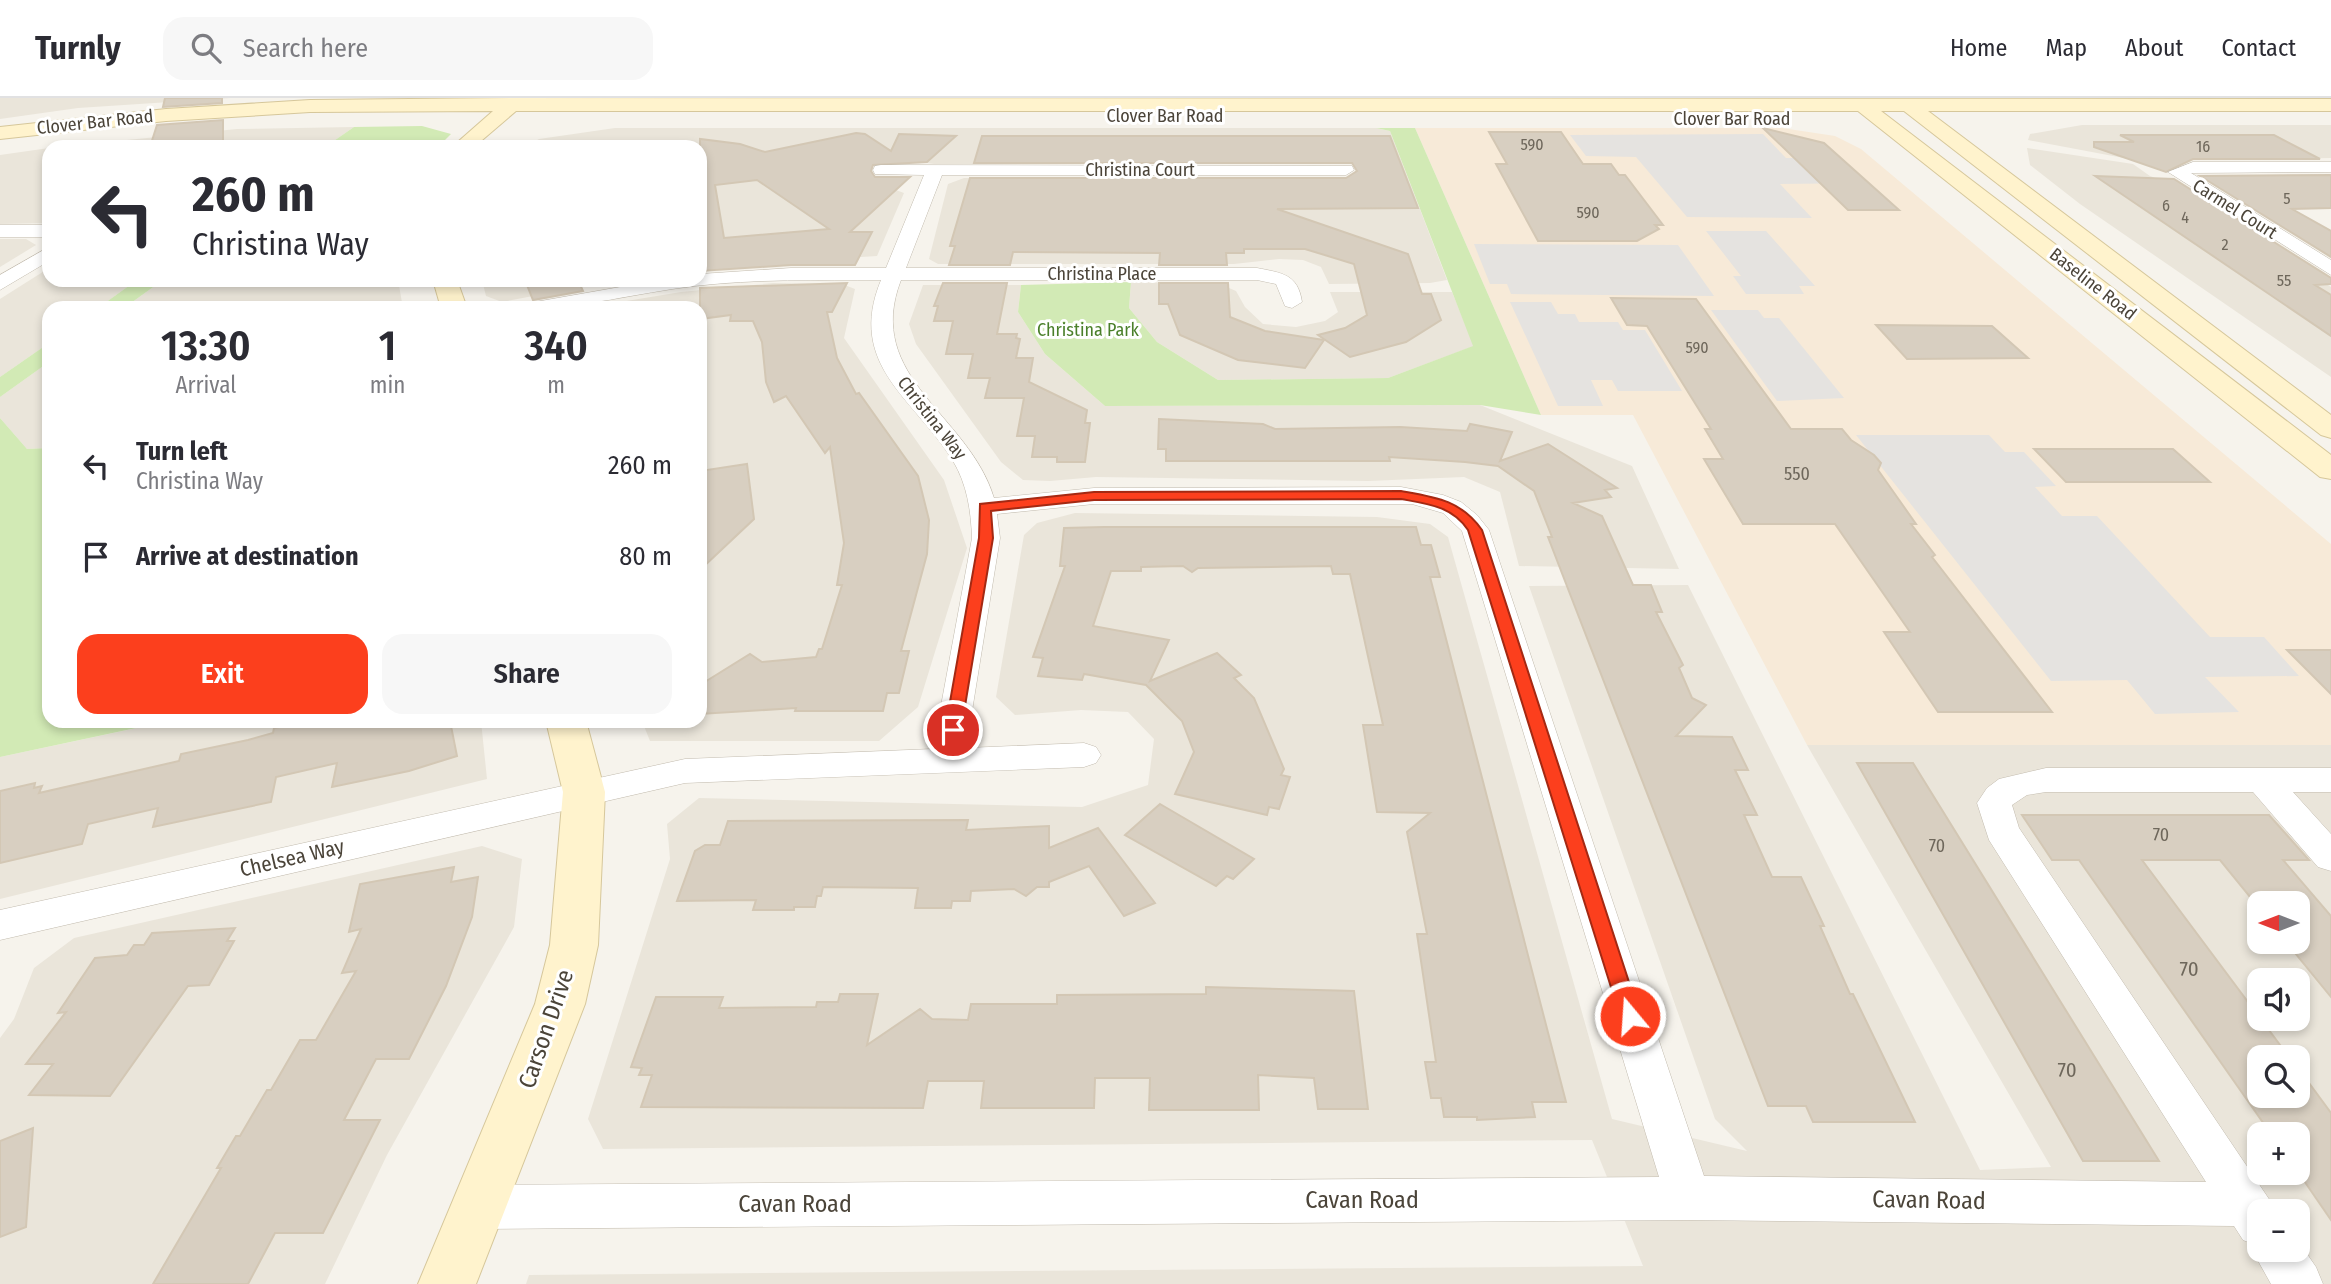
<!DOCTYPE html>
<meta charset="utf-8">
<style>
:root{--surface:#fff;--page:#f7f7f7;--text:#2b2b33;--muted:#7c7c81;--line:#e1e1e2;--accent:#fc3f1d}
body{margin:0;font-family:"Fira Sans Condensed",sans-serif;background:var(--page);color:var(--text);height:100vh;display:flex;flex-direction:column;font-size:26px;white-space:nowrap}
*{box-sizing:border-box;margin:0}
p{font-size:23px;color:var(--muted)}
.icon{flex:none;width:38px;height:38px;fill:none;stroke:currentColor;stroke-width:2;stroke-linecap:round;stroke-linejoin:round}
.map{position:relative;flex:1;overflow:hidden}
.panel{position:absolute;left:42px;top:203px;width:665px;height:427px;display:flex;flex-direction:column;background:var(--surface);border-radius:21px;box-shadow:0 4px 10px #0003}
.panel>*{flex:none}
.guide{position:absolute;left:42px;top:42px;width:665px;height:147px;border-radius:21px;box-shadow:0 4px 10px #0003;background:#fff;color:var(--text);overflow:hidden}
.needle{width:46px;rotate:270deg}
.controls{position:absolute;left:2247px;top:793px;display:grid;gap:14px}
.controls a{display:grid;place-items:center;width:63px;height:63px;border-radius:14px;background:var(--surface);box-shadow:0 4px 10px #0003;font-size:35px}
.pin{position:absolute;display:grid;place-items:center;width:60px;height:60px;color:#fff;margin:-30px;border:4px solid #fff;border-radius:50%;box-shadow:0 2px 7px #0007}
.me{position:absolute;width:77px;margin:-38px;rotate:342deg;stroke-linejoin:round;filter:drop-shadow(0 0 5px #0008)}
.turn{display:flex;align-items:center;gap:24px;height:147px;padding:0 35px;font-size:32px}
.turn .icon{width:91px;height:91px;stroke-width:2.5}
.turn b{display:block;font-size:49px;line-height:60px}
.eta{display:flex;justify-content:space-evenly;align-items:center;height:119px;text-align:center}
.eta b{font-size:42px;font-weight:600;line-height:49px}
.cta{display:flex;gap:14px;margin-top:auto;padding:14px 35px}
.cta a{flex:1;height:80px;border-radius:21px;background:var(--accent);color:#fff;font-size:28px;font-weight:600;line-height:80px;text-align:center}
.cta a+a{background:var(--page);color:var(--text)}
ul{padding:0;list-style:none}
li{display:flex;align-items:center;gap:21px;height:91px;padding:0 35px}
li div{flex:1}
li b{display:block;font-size:26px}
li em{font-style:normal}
header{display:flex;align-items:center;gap:42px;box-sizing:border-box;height:98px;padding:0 35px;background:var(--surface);border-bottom:2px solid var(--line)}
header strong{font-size:33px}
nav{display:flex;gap:38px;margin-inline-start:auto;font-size:24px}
.search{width:490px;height:63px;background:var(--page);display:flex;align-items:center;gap:18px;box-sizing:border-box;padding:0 24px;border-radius:21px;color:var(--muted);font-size:26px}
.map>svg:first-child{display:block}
</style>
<header>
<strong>Turnly</strong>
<div class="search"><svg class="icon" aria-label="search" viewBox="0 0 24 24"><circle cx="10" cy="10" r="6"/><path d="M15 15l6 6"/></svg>Search here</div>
<nav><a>Home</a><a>Map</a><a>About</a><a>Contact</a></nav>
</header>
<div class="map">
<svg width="2331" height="1186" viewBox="0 0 2331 1186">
<rect width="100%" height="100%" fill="#f6f3ec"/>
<g fill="#eae5da" fill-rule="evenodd">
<path d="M0 0H231L78 10 0 21Z"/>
<path d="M2082 27H2331V60L2202 62 2159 58 2129 61 2028 42 2030 36Z"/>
<path d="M354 29 325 49H57L237 31Z"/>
<path d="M615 30H1376L1390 33 1447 182 1430 185 1329 186 1321 169 1303 162 1279 161 1234 166H938L929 161 948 86 964 80 1373 83 1360 61 1279 66H934L900 61 841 72 904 95 877 158 700 169V49H525L539 41Z"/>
<path d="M49 50V125L0 126V57Z"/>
<path d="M2027 50 2133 66 2150 78 2172 86 2331 189V279L2080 106 2030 67Z"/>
<path d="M0 141H26L36 147 0 169Z"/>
<path d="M49 170V182H137L98 210H49V245L0 279V201Z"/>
<path d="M163 182H398L403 210H124Z"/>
<path d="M482 182H618L502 204 486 198Z"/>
<path d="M1131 184 1220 186 1236 193 1245 209 1263 226 1296 229 1325 223 1338 214 1330 194H1452L1474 248 1388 280 1218 282 1157 244 1129 210Z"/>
<path d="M773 185 842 186 855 191 844 240 944 382 967 450 918 609 879 643H650L642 623H700V210H584L681 194Z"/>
<path d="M923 187H1021L1018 214 1045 256 1105 308 1480 307 1632 368 1679 471 1519 468 1500 394 1464 379 1368 383 1096 379 1050 383 1023 382 1001 364 916 246 909 226Z"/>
<path d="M49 264V350L27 351 0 320V299Z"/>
<path d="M1075 415 1377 419 1430 426 1448 439 1612 1021 1747 1053 1715 1021 1529 488 1688 487 1980 1072 2051 1069 1807 647H2331V1186H526L529 1177 1643 1168 1592 1042 603 1051 588 1021 670 761 667 726 699 700 1082 709 1148 687 1154 641 1128 614 1081 612 1015 617 996 599 1024 437 1037 425ZM2259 805H2298V844H2259ZM2259 882H2298V920H2259ZM2259 959H2298V998H2259ZM2259 1036H2298V1074H2259ZM2259 1113H2298V1152H2259Z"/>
<path d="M170 623H481L487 681 0 801V659Z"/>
<path d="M482 748 522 761 514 829 387 1057 325 1186H0V940L14 921 34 870 74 840Z"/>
</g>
<path fill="#f7ead8" d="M1415 30H1782L1835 38 1861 51 2331 446V647H1807L1633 317H1541Z"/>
<g fill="#d2eab5">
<path d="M422 28 451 36 438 49H325L354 29Z"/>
<path d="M1376 30H1415L1541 317 1480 307 1105 308 1045 256 1018 214 1021 187 1131 184 1129 210 1157 244 1218 282 1388 280 1473 248 1390 33Z"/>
<path d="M137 182H163L124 210H98Z"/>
<path d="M49 245V264L0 299V279Z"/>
<path d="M0 320 27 351 49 350V623H169L0 659Z"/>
</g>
<g fill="#e5e3e0">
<path d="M1763 36 1786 60H1840L1868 85 1780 86 1812 120 1687 119 1636 59 1586 58 1570 37Z"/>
<path d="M1706 133H1766L1815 188H1799L1804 196H1746L1733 178H1741Z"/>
<path d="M1474 146 1678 147 1714 198 1511 196 1507 186H1490Z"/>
<path d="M1510 204H1551L1558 216H1575L1579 224H1618L1623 232H1645L1682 293H1618L1612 282H1591L1603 308H1558Z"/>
<path d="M1711 212H1758L1764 220H1779L1844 300 1777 303Z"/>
<path d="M1856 337H1989L2005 354H2024L2056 388 2035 389 2062 418H2097L2210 539H2264L2299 578 2205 579 2239 614 2155 616 2127 582 2051 583Z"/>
</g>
<g fill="#d8cfc1" stroke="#d3c7b4" stroke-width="2" fill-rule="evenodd">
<path d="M165 0H222V5L163 9Z"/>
<path d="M223 22V49H150L157 27Z"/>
<path d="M1763 30 1824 45 1899 112H1848Z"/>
<path d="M1489 34H1561L1583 66H1611L1619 77H1625L1663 127H1655L1659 131 1637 143H1538L1496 66H1507Z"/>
<path d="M856 35 865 36 891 53 899 36 956 38 927 64 873 67 871 73 875 79H910L850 134H872L855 167H791L700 173V41L740 46 765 54ZM757 82 829 131 724 140 715 87Z"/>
<path d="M2120 37H2274L2320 61H2193L2166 74 2094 49V44H2134Z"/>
<path d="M982 38H1390L1418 110 1277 111 1408 156 1422 196H1431L1441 222 1406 244 1350 259 1318 237 1345 230 1367 217 1354 166 1305 151H1244V155H1226L1227 167H1159L1160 155 1013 154 1010 167H949L955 148H950L970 80H1346L1357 73 1352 65H974Z"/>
<path d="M2331 77V110L2292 111 2331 133V159L2200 78Z"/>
<path d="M2095 78 2174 81 2331 180V186L2315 187 2331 197V238Z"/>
<path d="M525 182H578L583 193 533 202Z"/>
<path d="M847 185 832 214H827L837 260 856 296 859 295 918 378 929 422 927 456 901 553H909L899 595H887L883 613H795L796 610 700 616V587L750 556 762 564 816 559 819 551H822L842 487H837L844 445 830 349 825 355 786 298 774 304 766 284 762 244 753 223H730L731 217 700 221V190Z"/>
<path d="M943 185H1007L997 236H1017L1016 240 1020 241 1016 260H1033L1029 284 1087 312 1085 325H1090L1085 364H1057V359H1032L1035 338H1017L1024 300H985L990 280H968L973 256H946L953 223H934L938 208H934Z"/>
<path d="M1159 185H1228L1230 219 1265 233 1324 242 1305 270 1238 262 1180 237 1168 206H1159Z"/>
<path d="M1611 200 1696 201 1791 331H1842L1851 342 1874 357 1881 365 1878 372 1916 426H1911L1935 457 1932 459 2052 614H1938L1884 534H1910L1835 426H1743L1704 361H1723L1705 331H1711L1647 228 1627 227Z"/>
<path d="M1876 227 1992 228 2028 260 1907 261Z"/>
<path d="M1159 321 1263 326 1275 331 1400 329 1467 333 1470 326 1512 334 1500 363 1548 346 1617 390 1605 392 1611 399 1573 405 1602 418 1633 487H1651L1662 514H1656L1683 567 1679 570 1692 600 1706 607 1676 638 1732 639 1748 672H1735L1757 717H1744L1772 779H1801L1824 828H1820L1850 896H1853L1915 1024H1813L1806 1008H1768L1548 439H1552L1534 393 1498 368 1465 364 1389 359 1390 363H1166V351H1158Z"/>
<path d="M2034 351H2173L2210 384H2066Z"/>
<path d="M747 366 754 421 700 472V373Z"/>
<path d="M1104 429H1416L1421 447H1431L1440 479H1430L1566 1004H1532L1535 1019 1477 1022V1019H1444L1441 1000H1431L1425 964H1436L1417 836H1427L1407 734 1430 715 1377 714 1363 627H1383L1350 476H1333L1331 468 1198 470 1192 474 1183 468 1141 469V473H1111L1093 528 1169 542 1150 583 1217 555 1241 577 1234 580 1254 600 1284 671 1281 677 1290 679 1279 711 1269 709 1267 717 1175 696 1194 654 1182 623 1146 587 1084 576 1082 582 1038 578 1043 560 1033 559 1065 468H1060L1064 430Z"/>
<path d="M2287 552H2331V596Z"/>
<path d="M308 623H450L457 658 409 673 332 689 337 665 276 679 271 704 153 729 158 710 88 726 82 746 0 765V693L35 685 34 690 42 688 39 695 179 663 181 656 248 642 273 635 274 630Z"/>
<path d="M1857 665H1913L2159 1063H2083Z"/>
<path d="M1160 706 1254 761 1233 781 1227 778 1216 788 1125 737Z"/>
<path d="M2022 717H2269L2309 762H2283L2331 818V899L2286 844H2298V805H2259V810L2220 762H2142L2289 959H2259V998H2298V970L2331 1015V1122L2298 1074V1036H2271L2079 762H2052Z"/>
<path d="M968 722 966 732 1049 728V750L1098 730 1155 805 1124 818 1089 768 1049 784V789H1037L1026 798 1014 791 971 793 970 803H952L951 810H915L918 790 823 789 821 798H817L815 809H794V812H753L756 802 677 803 695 753 705 747H720L728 723Z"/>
<path d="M454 769 451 784 478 779 472 819 446 888 409 961H376L344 1022H380L323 1135H275L248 1186H153L221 1070H217L236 1038H240L267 992H271L300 942H316L356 873 342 875 361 831 349 834 360 786Z"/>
<path d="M235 830 227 843H234L209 887 188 888 110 998 29 997 53 966H26L66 914 58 915 95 860 127 857 134 847H144L152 835Z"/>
<path d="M1206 889 1354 893 1368 1011H1318L1314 980 1258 977 1259 1012H1149L1150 980H1095L1094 1010H981L984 983H928L923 1010 641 1009 652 977H639L642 970 631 969 656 899H723L719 910 816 909 817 904H838L840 896H878L867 947 920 911 932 921 968 922 971 906H1057V897L1206 896Z"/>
<path d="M33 1030 26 1129 0 1139V1043Z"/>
</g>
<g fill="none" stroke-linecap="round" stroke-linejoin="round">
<defs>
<g id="street">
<path d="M2193 64H2331V74L2191 75 2331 162V177L2168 74Z"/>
<path d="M881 67 1352 68 1354 72 1346 77H942L906 170H1257C1282 175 1298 176 1302 204L1292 210 1285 208 1276 186 1257 182H901C863 280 969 316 994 400L1094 390 1401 389 1443 397 1461 404 1477 417 1489 432 1704 1078 2206 1084 1989 742 1977 705 1987 690 1999 681 2046 670H2331V694H2293L2331 736V773L2318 769 2253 694H2046L2027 697 2012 707 2019 730 2275 1110 2277 1113H2259V1152H2298V1143L2316 1169 2323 1186H2271L2252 1152 2255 1147 2243 1142 2234 1128 1688 1122 478 1131 462 1124 455 1109 462 1094 478 1087 1659 1079 1462 433 1443 415 1412 406H1094L997 416 1000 440 966 650 1084 645 1096 649 1101 657 1096 665 1084 669 685 685 0 842V812L685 661 933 651 972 440C971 413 967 386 953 363 914 300 846 267 881 182 819 182 756 181 694 188 635 195 586 210 525 210L535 204 660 182H700V176L791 170H886L924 77 875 76 873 72 875 68Z"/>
<rect x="0" y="127" width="49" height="12"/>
<path d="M49 149V163L0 192V177Z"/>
</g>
<g id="secondary">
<path d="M510 0 2331 1V13H1928L2331 317V340L2321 337 1904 13H1881L2331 357V381L2320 379 1858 13H516L474 49H452L493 13 310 14 166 23 0 41V29L166 11 310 2Z"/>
<path d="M433 182H457L467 210H441Z"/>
<path d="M546 623H586L605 694 598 847 585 906 476 1186H418L535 906 550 847 563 694Z"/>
</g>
</defs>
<use href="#street" stroke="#c2bbae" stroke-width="1"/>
<use href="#secondary" stroke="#d6c79b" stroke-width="2"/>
<use href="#street" fill="#fff" fill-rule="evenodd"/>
<use href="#secondary" fill="#fff3cd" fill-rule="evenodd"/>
</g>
<path fill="#fc3f1d" stroke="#a42913" stroke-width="2" d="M1401 393C1435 399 1461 402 1482 432L1640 918 1637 925 1630 927 1623 925 1620 918 1468 432C1452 408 1428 406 1401 401L1094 402 991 413 993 440 961 632 953 638 945 632 979 440 980 406 1094 394Z"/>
<g text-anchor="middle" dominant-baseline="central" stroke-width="6" stroke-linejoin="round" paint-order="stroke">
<g font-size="16" fill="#6e675b">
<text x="1532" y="46">590</text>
<text x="2203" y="48">16</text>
<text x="2287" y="100">5</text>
<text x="2166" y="107">6</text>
<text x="1588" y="114">590</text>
<text x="2185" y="119">4</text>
<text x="2225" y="146">2</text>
<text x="2284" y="182">55</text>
<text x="1697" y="249">590</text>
</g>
<g font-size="18" fill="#4b4439" stroke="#fff">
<text x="1165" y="18">Clover Bar Road</text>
<text x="1732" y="21">Clover Bar Road</text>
<text transform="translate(95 24) rotate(-6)">Clover Bar Road</text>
<text x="1140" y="72">Christina Court</text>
<text transform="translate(2235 111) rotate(32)">Carmel Court</text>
<text x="1102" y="176">Christina Place</text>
<text transform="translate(2093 186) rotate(38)">Baseline Road</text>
<text transform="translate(932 320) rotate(52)">Christina Way</text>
</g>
<g font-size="18" fill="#4a7f2a" stroke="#fff">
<text x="1088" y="232">Christina Park</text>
</g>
<g font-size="18" fill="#6e675b">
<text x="1797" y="376">550</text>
<text x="2161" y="737">70</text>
<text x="1937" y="748">70</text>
</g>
<g font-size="21" fill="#4b4439" stroke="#fff">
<text transform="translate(292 760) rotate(-13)">Chelsea Way</text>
</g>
<g font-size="21" fill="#6e675b">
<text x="2189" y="871">70</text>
<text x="2067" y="972">70</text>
</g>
<g font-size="24" fill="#4b4439" stroke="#fff">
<text transform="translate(546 931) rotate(-71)">Carson Drive</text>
<text x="1362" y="1102">Cavan Road</text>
<text transform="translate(1929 1102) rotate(1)">Cavan Road</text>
<text x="795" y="1106">Cavan Road</text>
</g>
</g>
</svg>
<div class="controls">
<a><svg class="needle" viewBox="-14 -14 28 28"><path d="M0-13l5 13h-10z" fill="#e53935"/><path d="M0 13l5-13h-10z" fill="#7c7c81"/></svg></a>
<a><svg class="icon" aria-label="sound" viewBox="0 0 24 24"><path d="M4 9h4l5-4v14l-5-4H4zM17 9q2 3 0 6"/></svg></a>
<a><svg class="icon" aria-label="search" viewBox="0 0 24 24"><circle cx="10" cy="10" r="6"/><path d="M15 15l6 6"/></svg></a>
<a>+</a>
<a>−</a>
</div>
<div class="pin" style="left:953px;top:632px;background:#d93025"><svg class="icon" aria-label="arrive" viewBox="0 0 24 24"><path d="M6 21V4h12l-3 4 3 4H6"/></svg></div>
<svg class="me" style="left:1630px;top:918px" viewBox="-20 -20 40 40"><circle r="17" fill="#fc3f1d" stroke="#fff" stroke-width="3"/><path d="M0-11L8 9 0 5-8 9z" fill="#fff"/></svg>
<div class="guide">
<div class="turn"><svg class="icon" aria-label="left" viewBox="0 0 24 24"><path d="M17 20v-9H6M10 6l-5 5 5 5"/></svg><div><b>260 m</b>Christina Way</div></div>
</div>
<section class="panel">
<div class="eta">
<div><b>13:30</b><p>Arrival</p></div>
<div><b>1</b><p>min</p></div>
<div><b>340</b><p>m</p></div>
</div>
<ul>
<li><svg class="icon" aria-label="left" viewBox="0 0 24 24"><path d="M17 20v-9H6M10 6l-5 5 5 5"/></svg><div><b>Turn left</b><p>Christina Way</p></div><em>260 m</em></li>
<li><svg class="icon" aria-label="arrive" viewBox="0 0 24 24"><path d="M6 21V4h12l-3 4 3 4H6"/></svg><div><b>Arrive at destination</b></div><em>80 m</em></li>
</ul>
<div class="cta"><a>Exit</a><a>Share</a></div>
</section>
</div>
